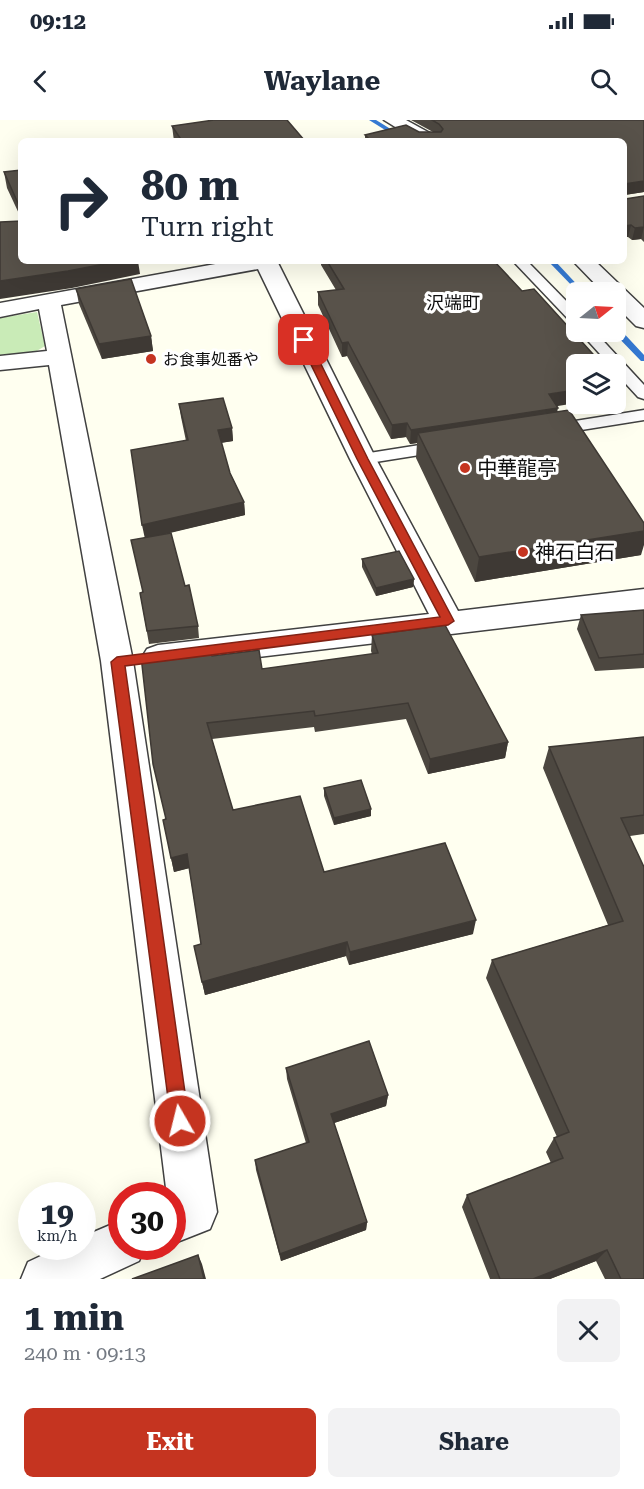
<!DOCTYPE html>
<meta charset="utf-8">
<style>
:root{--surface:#fff;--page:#f2f2f3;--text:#1f2937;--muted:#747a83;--accent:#c53420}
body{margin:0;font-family:"Roboto Serif","Noto Sans JP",serif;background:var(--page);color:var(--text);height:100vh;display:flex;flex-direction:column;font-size:22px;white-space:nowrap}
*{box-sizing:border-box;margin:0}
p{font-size:20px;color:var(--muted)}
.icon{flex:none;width:33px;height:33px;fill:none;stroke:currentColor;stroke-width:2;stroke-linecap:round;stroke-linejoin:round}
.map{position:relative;height:1159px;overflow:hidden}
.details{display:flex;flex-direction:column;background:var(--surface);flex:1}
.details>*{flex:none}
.top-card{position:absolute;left:18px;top:18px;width:609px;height:126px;border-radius:9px;box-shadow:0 6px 24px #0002;background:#fff;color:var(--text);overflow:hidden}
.needle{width:39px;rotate:72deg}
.fabs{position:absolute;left:566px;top:162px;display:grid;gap:12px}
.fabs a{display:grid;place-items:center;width:60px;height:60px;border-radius:9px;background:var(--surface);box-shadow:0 6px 24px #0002;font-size:30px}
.speed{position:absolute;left:18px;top:1062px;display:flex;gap:12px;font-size:30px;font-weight:700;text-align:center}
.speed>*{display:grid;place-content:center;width:78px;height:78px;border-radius:50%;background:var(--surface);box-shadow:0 6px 24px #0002;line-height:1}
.speed small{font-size:15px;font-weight:400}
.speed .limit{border:9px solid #d22;background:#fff;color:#111}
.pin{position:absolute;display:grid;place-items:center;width:51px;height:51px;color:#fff;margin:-26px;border-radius:12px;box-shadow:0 3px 9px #0006}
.me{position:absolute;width:66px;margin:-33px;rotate:352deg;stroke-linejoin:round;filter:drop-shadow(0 0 4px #0008)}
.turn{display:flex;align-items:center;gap:21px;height:126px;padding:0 24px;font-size:27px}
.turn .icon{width:78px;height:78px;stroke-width:2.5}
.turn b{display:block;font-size:42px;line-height:51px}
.round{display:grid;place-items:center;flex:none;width:63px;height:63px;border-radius:9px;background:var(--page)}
.summary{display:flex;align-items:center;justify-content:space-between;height:102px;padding:0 24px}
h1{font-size:36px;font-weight:700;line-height:45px}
.button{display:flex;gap:12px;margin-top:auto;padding:12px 24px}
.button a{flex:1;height:69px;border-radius:9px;background:var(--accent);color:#fff;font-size:24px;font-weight:700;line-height:69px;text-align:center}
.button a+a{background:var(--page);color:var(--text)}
.status{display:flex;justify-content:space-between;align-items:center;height:42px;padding:0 30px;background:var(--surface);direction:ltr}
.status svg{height:16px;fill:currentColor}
header{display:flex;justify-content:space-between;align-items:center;height:78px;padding:0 24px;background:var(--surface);font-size:27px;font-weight:700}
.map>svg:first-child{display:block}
</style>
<div class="status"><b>09:12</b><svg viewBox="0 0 49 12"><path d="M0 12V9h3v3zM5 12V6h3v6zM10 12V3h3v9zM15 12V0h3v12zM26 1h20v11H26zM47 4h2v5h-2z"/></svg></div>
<header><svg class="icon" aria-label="back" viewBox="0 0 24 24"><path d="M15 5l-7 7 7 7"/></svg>Waylane<svg class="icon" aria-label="search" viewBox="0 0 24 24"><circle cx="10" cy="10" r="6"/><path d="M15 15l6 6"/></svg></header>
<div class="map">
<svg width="644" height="1159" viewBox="0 0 644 1159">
<rect width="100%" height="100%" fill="#fffff0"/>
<path fill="#c9ebb7" d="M37 192 45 226 35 232 0 235V198Z"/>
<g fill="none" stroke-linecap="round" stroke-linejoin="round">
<g fill="#367ad3" fill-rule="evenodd">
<path d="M369 0H376L410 21H403Z"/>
<path d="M548 141H555L584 172H578Z"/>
<path d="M615 207H618L644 235V241H641L613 212H615Z"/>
</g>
<defs>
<g id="lane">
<path d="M513 141H527L576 191V203L571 202Z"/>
<path d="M580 212H595L644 265V279L638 277 615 252V244H609Z"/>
<path d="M644 290V300L550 315 542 310 550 305Z"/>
<path d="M445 321 451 322 453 326 451 330 363 344 357 343 355 339 357 335 363 334Z"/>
</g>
<g id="street">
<path d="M384 0H406L437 17 440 21H418Z"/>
<path d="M232 141H277L376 339 458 491 644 469V491L158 549 147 545 142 537 147 529 158 525 429 494 350 339 258 149 61 185 133 541 217 1092 210 1109 172 1124V1076H167L101 541 49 245 0 250V236L47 231 39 189 0 197V183Z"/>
<path d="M573 141H595L644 188V208L636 206 615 185V172H603Z"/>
<path d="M122 1100V1126H145L139 1141 100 1159H21L28 1142 62 1126H82V1117Z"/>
</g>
</defs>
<use href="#lane" stroke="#414141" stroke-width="3"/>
<use href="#street" stroke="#414141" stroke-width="3"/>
<use href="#lane" fill="#fff" fill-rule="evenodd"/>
<use href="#street" fill="#fff" fill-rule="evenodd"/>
</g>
<g fill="#4c4740">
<path d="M411 0H644V72L625 75V79L644 76V122L641 119 632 120 628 117H624V21H365V15L433 12Z"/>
<path d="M172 6 305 21H174Z"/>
<path d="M21 50V98L7 68 4 52Z"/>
<path d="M321 141H327L557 286V292L641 435 475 462 416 338 417 323 410 324 406 317 391 319 347 236 342 237 318 185V172L336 170 321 145Z"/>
<path d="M76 169 151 216 153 231 102 239 79 184Z"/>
<path d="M179 284 232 308 233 321 221 323 230 353 244 382 245 395 155 416 185 466 198 506 199 518 149 524 140 473H143L145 418 186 321 181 297Z"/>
<path d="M362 439 414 459 413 467 376 476 362 447Z"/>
<path d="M644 490V548L595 551 577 509 581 495Z"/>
<path d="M372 515 508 622 505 638 428 654 406 599 315 612 314 607 212 619 233 690 324 752 473 814 349 845 346 836 205 875 194 826 201 824 189 748 174 752 163 700 166 699 153 644 204 535 262 549 372 534 371 531Z"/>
<path d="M644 617V714L630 716 644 1159H605L596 1141 550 1159H490L462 1087 467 1075 551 1043 546 1032 554 1018 557 1017 486 858 492 840 608 805 543 648 549 627Z"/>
<path d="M324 668 371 696 334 705 324 676Z"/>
<path d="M286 948 388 975 386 986 334 1003 367 1102 366 1110 281 1141 256 1050 255 1040 306 1023 287 959Z"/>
</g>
<g fill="#3e3934">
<path d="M644 61V72L624 75 625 64Z"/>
<path d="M631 105 628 117H624V106Z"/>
<path d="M644 107 641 119 632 120 635 108Z"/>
<path d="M120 141H138L140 154 72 168 0 179V161Z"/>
<path d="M151 216 153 231 102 239 99 224Z"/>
<path d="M348 222 347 236 342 237V223Z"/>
<path d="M615 263H618L615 275Z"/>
<path d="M576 270V283L546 288 549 274Z"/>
<path d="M558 288 555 302 418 313 417 323 410 324 411 310Z"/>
<path d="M407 303 406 317 391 319 392 305Z"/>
<path d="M232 308 233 321 219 323 218 310Z"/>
<path d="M244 382 245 395 145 419 142 405Z"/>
<path d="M644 411V425L641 435 475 462 479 437Z"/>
<path d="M414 459 413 467 376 476V468Z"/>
<path d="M508 622 505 638 428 654 430 639Z"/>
<path d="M371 689V696L334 705V698Z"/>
<path d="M187 734 190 748 174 752 171 738Z"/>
<path d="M476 800 473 814 349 845 350 832Z"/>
<path d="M347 822 346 836 205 875 202 862Z"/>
<path d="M388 975 386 986 331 1004V994Z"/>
<path d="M367 1102 366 1110 281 1141 280 1134Z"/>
<path d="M607 1130 596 1141 550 1159H533Z"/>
<path d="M198 1135 202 1144 206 1159H204Z"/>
</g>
<g fill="#58524a" stroke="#3e3934" stroke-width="1.5">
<path d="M214 0H287L305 21H182L172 6Z"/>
<path d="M432 0H644V61L625 64V79L644 76V107L635 108 631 105 624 106V21H371L365 15 406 5 419 12H441L443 9 439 4Z"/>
<path d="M21 50V90L4 52Z"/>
<path d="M21 101V141H120L68 151 0 161V102Z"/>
<path d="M327 141H494L522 171 534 169 602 244H576V270L549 274 558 288 411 310 407 303 392 305 348 222 342 223 318 172 344 169Z"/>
<path d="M131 159 151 216 99 224 76 169Z"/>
<path d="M223 278 232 308 218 310 230 353 244 382 142 405 131 330 188 320 179 284Z"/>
<path d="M569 290 644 403V411L479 437 418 313Z"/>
<path d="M171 413 185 466 189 465 198 506 147 511 140 473 143 472 131 420Z"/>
<path d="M399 431 414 459 376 468 362 439Z"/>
<path d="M644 490V534L599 538 581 495Z"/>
<path d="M445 505 508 622 430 639 408 583 315 596 314 591 207 603 233 690 300 676 324 752 445 723 476 800 350 832 347 822 202 862 194 826 201 824 187 734 171 738 163 700 166 699 153 644 141 536 203 529 204 535 211 534 212 536 259 530 262 549 378 533 372 515Z"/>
<path d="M644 617V695L621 698 644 747V1159H621L607 1130 533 1159H500L467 1075 563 1038 554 1018 569 1012 492 840 623 801 549 627Z"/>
<path d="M361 660 371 689 334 698 324 668Z"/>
<path d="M369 921 388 975 331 994 367 1102 280 1134 255 1040 309 1022 286 948Z"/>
<path d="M198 1135 204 1159H132Z"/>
</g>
<path fill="#c53420" stroke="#802215" stroke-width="1.5" d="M304 217 309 220 368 339 454 501 448 505 125 546 189 1001 187 1007 180 1010 174 1007 171 1001 111 542 117 537 440 497 357 339 299 220Z"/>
<g fill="#c53420" stroke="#fff" stroke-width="2">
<circle cx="151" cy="239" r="6"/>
<circle cx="465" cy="348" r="6"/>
<circle cx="523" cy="432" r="6"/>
</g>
<g text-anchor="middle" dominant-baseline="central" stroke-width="6" stroke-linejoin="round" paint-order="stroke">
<g font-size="16" fill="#0e0e0e" stroke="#fff" text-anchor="start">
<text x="163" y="239">お食事処番や</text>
</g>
<g font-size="18" fill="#0e0e0e" stroke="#fff">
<text x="453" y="182">沢端町</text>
</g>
<g font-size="20" fill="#0e0e0e" stroke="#fff" text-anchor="start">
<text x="477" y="348">中華龍亭</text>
<text x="535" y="432">神石白石</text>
</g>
</g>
</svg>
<div class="fabs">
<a><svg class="needle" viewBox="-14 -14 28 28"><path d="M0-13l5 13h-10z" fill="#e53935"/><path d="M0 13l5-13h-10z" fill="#747a83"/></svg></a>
<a><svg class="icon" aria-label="layers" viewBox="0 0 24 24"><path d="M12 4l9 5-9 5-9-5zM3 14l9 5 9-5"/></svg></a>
</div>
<div class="speed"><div>19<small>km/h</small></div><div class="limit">30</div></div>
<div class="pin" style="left:304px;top:220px;background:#d93025"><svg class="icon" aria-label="arrive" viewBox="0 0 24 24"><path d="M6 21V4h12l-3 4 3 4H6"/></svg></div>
<svg class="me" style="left:180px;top:1001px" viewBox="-20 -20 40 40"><circle r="17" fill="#c53420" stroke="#fff" stroke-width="3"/><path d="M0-11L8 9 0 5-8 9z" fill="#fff"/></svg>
<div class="top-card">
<div class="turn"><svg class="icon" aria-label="right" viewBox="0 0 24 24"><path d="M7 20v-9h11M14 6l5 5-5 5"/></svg><div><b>80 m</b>Turn right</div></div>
</div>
</div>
<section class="details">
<div class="summary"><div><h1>1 min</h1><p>240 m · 09:13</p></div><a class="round"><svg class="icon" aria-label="close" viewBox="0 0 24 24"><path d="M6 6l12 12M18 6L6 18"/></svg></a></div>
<div class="button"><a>Exit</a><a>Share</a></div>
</section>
